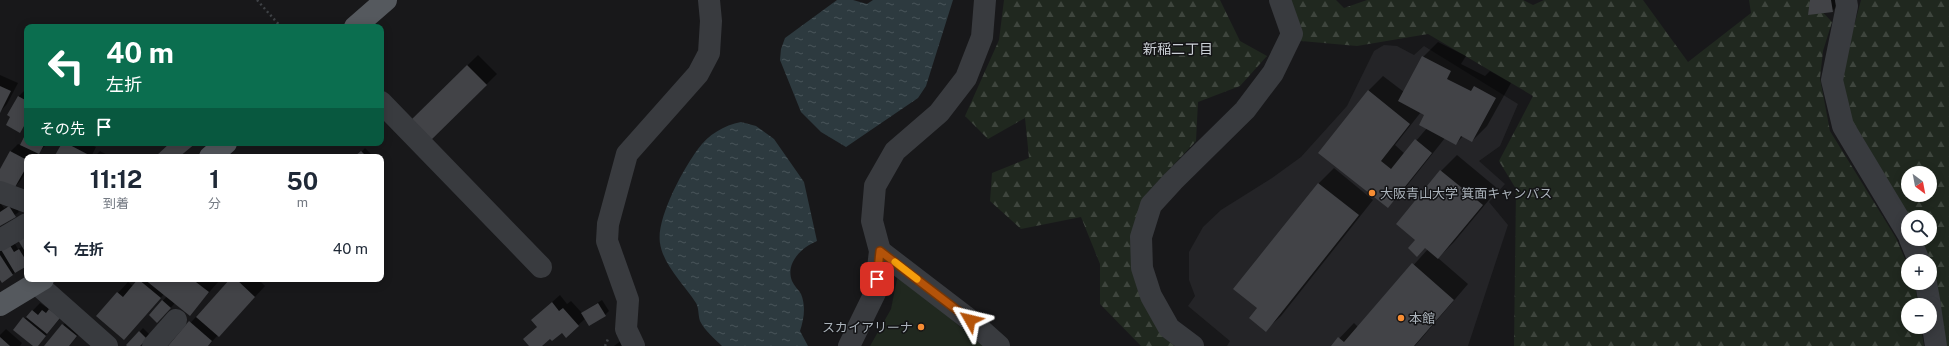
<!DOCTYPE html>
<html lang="ja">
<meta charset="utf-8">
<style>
:root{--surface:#fff;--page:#f2f2f3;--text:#1f2937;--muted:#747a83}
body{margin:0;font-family:"Public Sans","Noto Sans JP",sans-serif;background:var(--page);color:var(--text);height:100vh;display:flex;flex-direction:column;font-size:15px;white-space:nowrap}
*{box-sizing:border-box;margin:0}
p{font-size:13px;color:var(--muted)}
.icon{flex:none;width:22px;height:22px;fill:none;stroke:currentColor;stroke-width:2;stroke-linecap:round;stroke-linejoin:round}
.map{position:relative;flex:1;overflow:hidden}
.drawer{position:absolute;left:24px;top:154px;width:360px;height:128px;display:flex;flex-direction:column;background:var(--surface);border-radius:8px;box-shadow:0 2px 10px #0003}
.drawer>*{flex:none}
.hud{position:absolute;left:24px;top:24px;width:360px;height:122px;border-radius:8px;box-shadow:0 2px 10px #0003;background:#0b6e4f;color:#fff;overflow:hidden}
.needle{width:26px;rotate:148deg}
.tools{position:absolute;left:1901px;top:166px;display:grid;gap:8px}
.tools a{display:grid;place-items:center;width:36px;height:36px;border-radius:50%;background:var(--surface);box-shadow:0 2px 10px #0003;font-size:20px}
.pin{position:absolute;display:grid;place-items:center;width:34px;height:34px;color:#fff;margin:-17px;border-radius:8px;box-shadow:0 2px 6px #0006}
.me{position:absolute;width:44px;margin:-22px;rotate:307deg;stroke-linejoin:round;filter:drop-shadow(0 0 3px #0008)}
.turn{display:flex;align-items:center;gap:14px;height:84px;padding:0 16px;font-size:18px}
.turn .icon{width:52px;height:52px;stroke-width:2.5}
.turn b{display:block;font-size:28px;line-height:34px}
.then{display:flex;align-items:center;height:38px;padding:0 16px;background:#0003;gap:8px;font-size:15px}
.eta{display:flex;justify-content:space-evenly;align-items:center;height:68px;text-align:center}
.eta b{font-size:24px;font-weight:700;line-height:28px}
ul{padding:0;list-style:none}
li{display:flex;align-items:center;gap:12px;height:52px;padding:0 16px}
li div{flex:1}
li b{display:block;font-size:15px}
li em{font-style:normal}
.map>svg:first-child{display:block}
</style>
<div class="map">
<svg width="1949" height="346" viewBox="0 0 1949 346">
<defs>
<pattern id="forest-firs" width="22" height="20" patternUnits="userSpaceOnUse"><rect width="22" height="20" fill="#20281f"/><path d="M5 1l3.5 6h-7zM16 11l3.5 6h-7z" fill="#3e453d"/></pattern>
<pattern id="water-ripples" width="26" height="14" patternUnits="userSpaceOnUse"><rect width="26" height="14" fill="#2d3a3f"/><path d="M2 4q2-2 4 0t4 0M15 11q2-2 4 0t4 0" fill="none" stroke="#495459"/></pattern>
</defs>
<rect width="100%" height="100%" fill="#18181a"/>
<path fill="#242427" d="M1384 45 1397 46 1414 55 1424 46 1518 104 1500 146 1479 161 1505 184 1489 202 1508 225 1468 346H1227L1230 341 1188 306 1195 296 1189 280V252L1203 227 1221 210 1272 178 1301 157 1347 106 1374 51Z"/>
<g fill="url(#forest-firs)" fill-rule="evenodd">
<path d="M1004 0H1220L1240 41 1267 56 1240 86 1198 102 1196 141 1147 193 1133 247 1163 337 1175 346H1141L1100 304V264L1081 217 1021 229 990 201 992 173 1029 158 1025 118 988 139 965 116 999 40Z"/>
<path d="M1286 0H1336L1344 8 1367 0H1523L1533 5 1544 0H1643L1688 62 1751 13 1749 0H1811L1832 22 1823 51 1820 78 1830 131 1896 238 1908 266V283H1915L1918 305H1908V327H1921L1924 346H1514L1516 189 1499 161 1533 96 1428 34 1357 46 1301 41Z"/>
<path d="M1861 0H1949V346H1945L1930 261H1927L1918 239H1930V217H1908L1849 123 1840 78ZM1908 173H1930V195H1908Z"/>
</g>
<path fill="#20281f" d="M898 274 983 346H870L891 309Z"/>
<g fill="url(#water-ripples)">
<path d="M837 0H853L867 4 873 0H953L926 86 918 98 846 147 821 132 801 112 780 60 781 49 785 38Z"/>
<path d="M741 122 756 126 774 139 804 182 817 241C802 247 785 263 792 281 794 286 799 290 801 294 806 306 804 319 800 331L808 346H722C715 339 704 330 700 321 698 315 699 308 696 303 684 284 663 265 660 243 656 219 683 169 698 149 708 135 724 125 741 122Z"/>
</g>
<g fill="#0007" fill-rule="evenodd">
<path d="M1811 0H1840V4L1832 11Z"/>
<path d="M1438 42 1466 56 1461 64 1485 76 1490 71 1511 83 1487 126 1472 141 1463 136 1456 144 1445 138 1402 192 1388 207 1368 91 1383 76 1404 92 1423 57ZM1421 112 1426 115 1427 128 1405 154 1395 145Z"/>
<path d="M478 55 497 74 428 142 409 123Z"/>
<path d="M0 75 18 83 7 104 0 112Z"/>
<path d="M26 89 27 124 20 131 19 96Z"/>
<path d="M27 133V143H48L34 157H27V170L21 180 14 188 0 181V171L11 151 18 144 21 145Z"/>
<path d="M63 143H88L96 147 91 157H52L54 155 56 156Z"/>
<path d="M365 148 372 155 370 157H357Z"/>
<path d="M100 151 111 157H94Z"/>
<path d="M1457 155 1498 189 1454 242 1438 258 1468 284 1415 346H1332L1354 323 1358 327 1428 249 1416 240 1441 171Z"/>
<path d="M1334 168 1373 200 1281 316 1266 330 1258 307 1235 289 1319 183Z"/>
<path d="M0 202 4 208 14 203 19 212 0 225Z"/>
<path d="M27 235V265L13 274 0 278V245L12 239 18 249 23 246Z"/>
<path d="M139 279H216L219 281 189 315 175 303 161 318 150 315 167 296 164 294 134 328 97 316 128 282 133 286Z"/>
<path d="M231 279H258L265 286 229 325 219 336 218 335 208 346H169Z"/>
<path d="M560 295 567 304 571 301 582 313 602 300 609 311 605 315 586 318 566 336 562 332 550 337 540 346H530L538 326 532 320Z"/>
<path d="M40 303 46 307 50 303 67 310 43 339 37 346H34L15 329Z"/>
<path d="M70 317 84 328 69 346H46Z"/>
<path d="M143 328 150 335 139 346H129L127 345Z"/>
<path d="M6 329 22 343 20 346H0V335Z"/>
<path d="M625 338 630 346H614L618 343Z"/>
</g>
<g fill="#424347">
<path d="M1810 0H1831L1833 12 1808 15Z"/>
<path d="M1422 56 1451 71 1447 79 1471 91 1474 86 1496 98 1472 142 1461 136 1456 145 1419 125 1424 115 1398 101Z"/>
<path d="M467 65 487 85 428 143 408 123Z"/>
<path d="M0 86 11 91 0 113Z"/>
<path d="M1368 90 1410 124 1381 161 1391 169 1415 139 1432 153 1388 208 1318 153Z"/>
<path d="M18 96 27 101V121L20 133 6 125 10 117 7 115Z"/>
<path d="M27 131V143H45L39 154 20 145Z"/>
<path d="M62 143H66L89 155 88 157H54Z"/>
<path d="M170 143H196L179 157H158L156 156Z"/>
<path d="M10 151 27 160V166L14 189 0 182V169Z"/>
<path d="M361 151 367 157H356L355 156Z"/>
<path d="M1440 170 1483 205 1438 259 1425 248 1417 257 1408 248 1415 240 1396 224Z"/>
<path d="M1318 183 1359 215 1266 332 1249 318 1257 308 1233 289Z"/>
<path d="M9 206 16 217 0 226V212Z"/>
<path d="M27 235V255L18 240Z"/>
<path d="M8 242 14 252 19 249 27 262V266L15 273 0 248Z"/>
<path d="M0 255 13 275 2 283 0 280Z"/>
<path d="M1412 263 1454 300 1414 346H1331L1338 337 1344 342Z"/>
<path d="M138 279 161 298 124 340 96 316 117 292 123 297Z"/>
<path d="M144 279H192L209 292 190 316Z"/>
<path d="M230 279H236L255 297 219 337 196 317Z"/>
<path d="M162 300 171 308 157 323 149 315Z"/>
<path d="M552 302 559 311 563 308 579 326 566 338 562 333 552 341 550 339 542 346H529L523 339 537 327 531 320Z"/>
<path d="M598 303 606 316 589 326 581 313Z"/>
<path d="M49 309 60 318 47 334 26 317 32 310 38 315 42 310 46 313Z"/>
<path d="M23 317 46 336 38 346H33L13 330Z"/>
<path d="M189 321 212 341 208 346H168Z"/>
<path d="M62 324 77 336 69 346H44Z"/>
<path d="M139 331 147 339 140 346H127L126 345Z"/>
<path d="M0 337 10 346H0Z"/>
</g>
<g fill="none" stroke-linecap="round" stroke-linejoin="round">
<g stroke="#3f4246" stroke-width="2.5" stroke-dasharray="2 3" stroke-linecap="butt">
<path d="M257 0 281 27"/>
<path d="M605 346 608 339"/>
</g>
<g stroke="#393b3f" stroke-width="22">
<path d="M1846 0 1847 6 1832 80 1843 126 1908 234"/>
<path d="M381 102 541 267"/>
<path d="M0 192 27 202"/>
<path d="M1910 239 1919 261"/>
<path d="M0 240 27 224"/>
<path d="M880 251 970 320 999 346"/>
<path d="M36 283 107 346"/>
<path d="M1926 283 1930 305"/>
<path d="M1930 307 1936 346"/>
<path d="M153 346 176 320"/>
<path d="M634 346 626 329 628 300 607 241 608 224 627 154 698 74 709 53 711 21 709 0"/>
<path d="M849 346 875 293 880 251 872 221 875 186 895 151 939 113 966 78 982 37 985 0"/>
<path d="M1193 346 1169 328 1151 296 1142 268 1141 237 1151 205 1173 181 1245 110 1273 73 1292 34 1280 0"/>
</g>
<g stroke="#55595e" stroke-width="22">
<path d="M355 27 386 0"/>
<path d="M210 157 226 143"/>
<path d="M0 305 43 279"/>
</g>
</g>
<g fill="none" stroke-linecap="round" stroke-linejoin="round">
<defs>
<path id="route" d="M877 279 880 251 970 320"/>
</defs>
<use href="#route" stroke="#753606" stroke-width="10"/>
<use href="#route" stroke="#b45309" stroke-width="7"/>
<path stroke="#f59e0b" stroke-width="7" d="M895 262 917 279"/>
</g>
<g fill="#f78d33" stroke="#131315" stroke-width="1.5">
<circle cx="1372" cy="193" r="4"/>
<circle cx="1401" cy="318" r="4"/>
<circle cx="921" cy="327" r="4"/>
</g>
<g text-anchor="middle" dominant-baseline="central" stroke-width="3" stroke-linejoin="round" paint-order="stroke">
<g font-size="13" fill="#aab2ba" stroke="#131315" text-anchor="start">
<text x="1380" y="193">大阪青山大学 箕面キャンパス</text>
<text x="1409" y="318">本館</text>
<text x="913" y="327" text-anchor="end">スカイアリーナ</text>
</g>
<g font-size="14" fill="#cbd0d6" stroke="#131315">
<text x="1178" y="49">新稲二丁目</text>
</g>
</g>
</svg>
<div class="tools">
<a><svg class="needle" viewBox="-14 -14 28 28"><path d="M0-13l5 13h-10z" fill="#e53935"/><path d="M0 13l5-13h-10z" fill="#747a83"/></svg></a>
<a><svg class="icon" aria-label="search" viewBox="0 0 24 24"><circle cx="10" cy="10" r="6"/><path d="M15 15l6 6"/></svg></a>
<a>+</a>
<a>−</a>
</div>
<div class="pin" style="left:877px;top:279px;background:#d93025"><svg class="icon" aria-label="arrive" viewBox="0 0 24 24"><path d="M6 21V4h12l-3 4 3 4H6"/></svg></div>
<svg class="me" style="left:970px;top:320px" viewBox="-20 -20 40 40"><path d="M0-17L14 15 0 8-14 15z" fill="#b45309" stroke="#fff" stroke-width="4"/></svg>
<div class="hud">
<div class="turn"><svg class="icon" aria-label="left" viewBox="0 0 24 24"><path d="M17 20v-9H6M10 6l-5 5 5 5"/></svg><div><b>40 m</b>左折</div></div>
<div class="then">その先<svg class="icon" aria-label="arrive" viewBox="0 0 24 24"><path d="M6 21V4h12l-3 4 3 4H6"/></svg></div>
</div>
<section class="drawer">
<div class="eta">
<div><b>11:12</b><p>到着</p></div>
<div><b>1</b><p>分</p></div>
<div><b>50</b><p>m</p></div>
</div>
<ul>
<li><svg class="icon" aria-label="left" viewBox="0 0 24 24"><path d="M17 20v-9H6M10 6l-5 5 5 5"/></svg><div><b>左折</b></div><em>40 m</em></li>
</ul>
</section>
</div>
